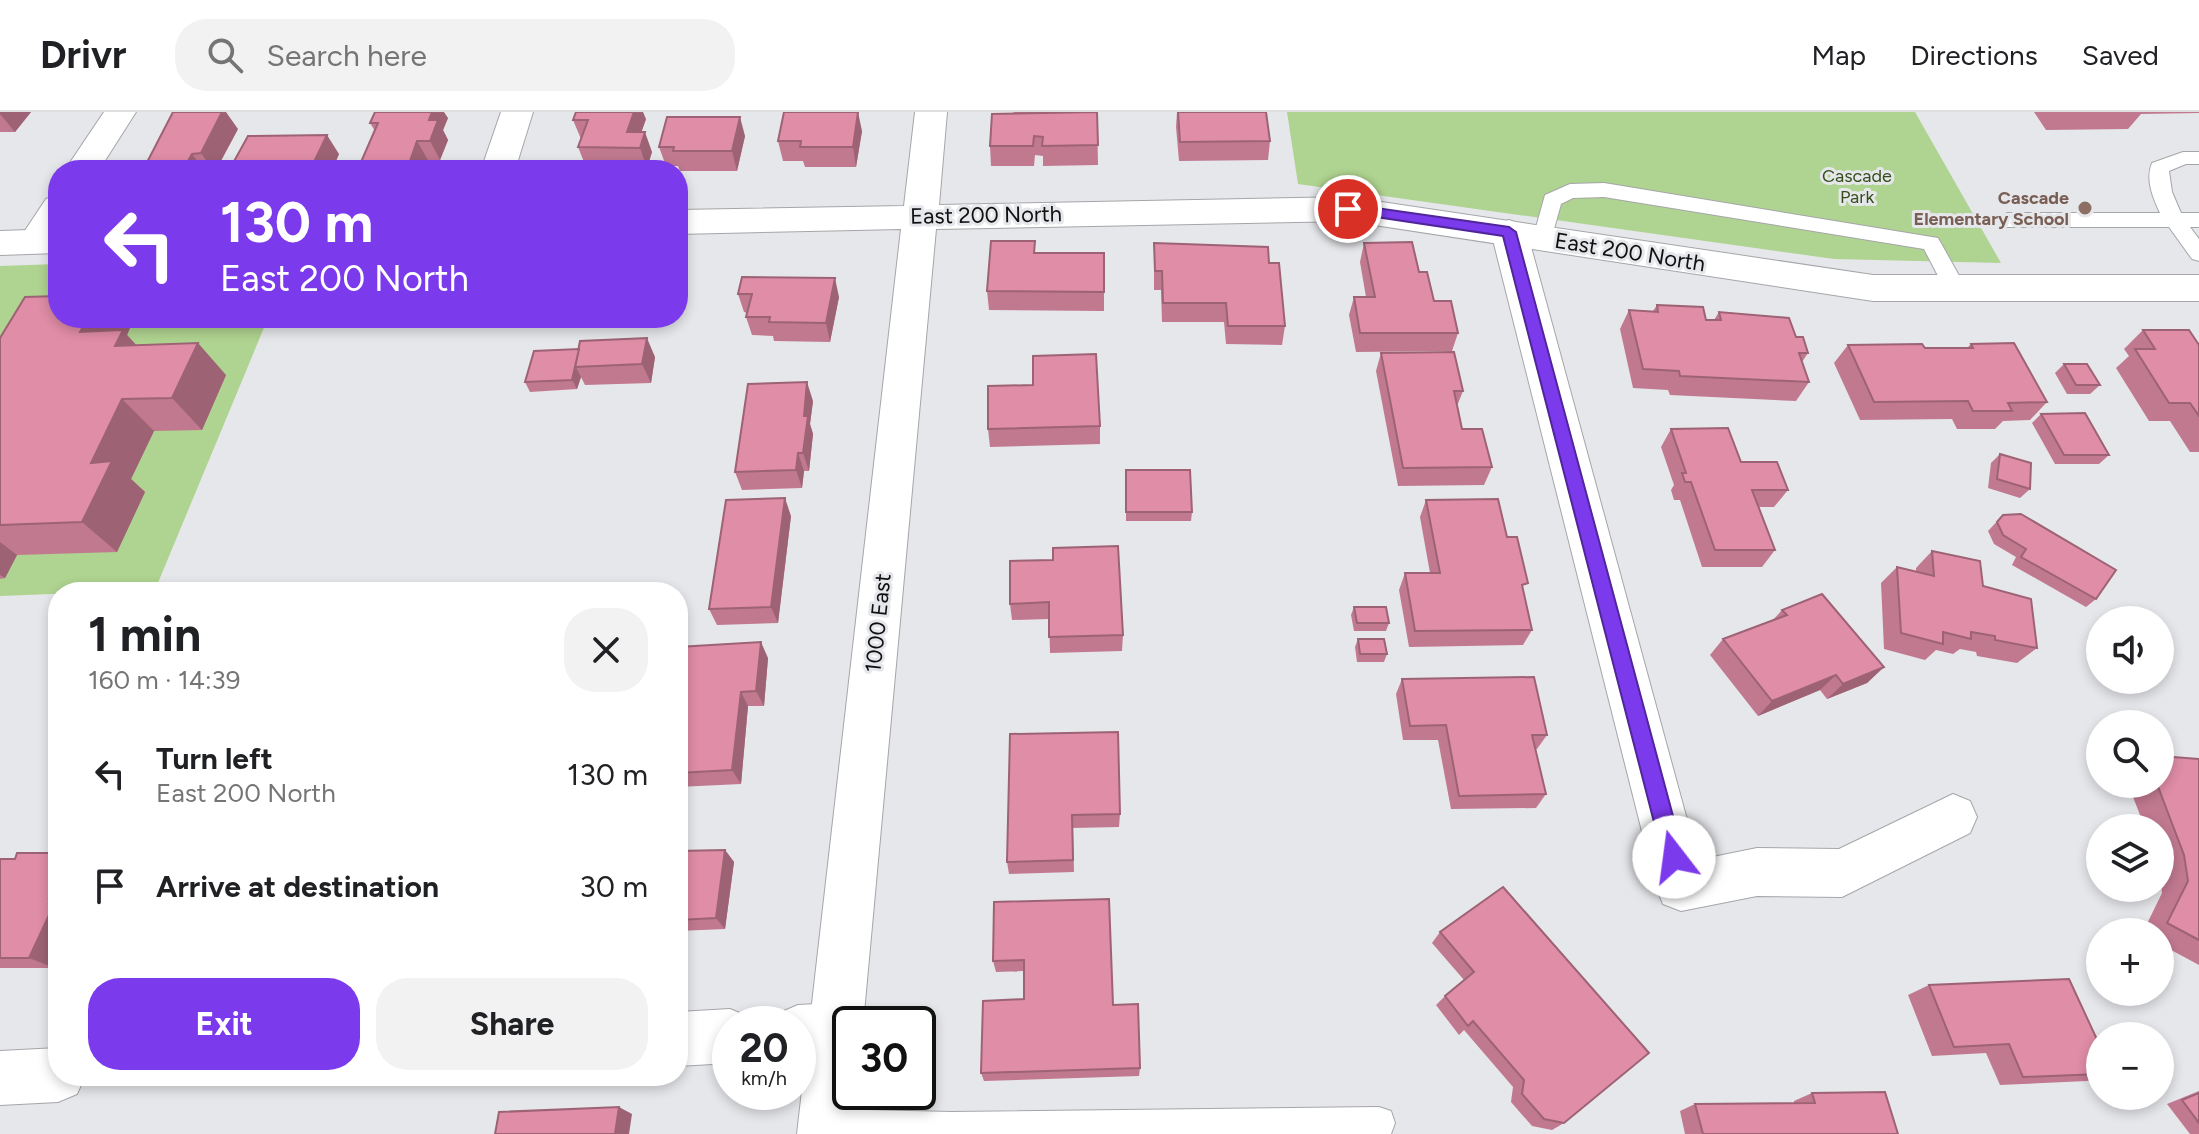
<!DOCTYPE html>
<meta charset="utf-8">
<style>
:root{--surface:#fff;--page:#f2f2f2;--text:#202124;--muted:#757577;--line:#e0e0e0;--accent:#7c3aed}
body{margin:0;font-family:Figtree,sans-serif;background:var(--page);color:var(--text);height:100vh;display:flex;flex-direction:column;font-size:30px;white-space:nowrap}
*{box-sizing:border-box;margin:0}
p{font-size:26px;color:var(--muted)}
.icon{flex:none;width:44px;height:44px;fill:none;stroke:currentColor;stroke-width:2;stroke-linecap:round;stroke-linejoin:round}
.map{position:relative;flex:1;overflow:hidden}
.sheet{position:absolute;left:48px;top:470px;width:640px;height:504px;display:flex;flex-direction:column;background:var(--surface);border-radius:32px;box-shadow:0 4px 12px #0003}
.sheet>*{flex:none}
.top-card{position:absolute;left:48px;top:48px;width:640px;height:168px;border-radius:32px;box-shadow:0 4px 12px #0003;background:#7c3aed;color:#fff;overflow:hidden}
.tools{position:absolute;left:2086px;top:494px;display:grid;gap:16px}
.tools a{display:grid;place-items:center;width:88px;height:88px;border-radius:50%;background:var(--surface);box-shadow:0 4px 12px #0003;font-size:40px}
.speed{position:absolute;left:712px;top:894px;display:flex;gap:16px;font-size:40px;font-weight:700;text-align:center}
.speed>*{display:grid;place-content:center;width:104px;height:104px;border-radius:50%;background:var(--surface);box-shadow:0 4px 12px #0003;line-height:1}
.speed small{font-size:20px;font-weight:400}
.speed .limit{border:4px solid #111;border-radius:12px;background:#fff;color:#111}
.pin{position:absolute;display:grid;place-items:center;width:68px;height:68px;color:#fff;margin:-34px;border:4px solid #fff;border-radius:50%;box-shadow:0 2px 8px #0007}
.me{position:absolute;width:88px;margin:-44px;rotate:345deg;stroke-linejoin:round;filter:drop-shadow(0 0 6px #0008)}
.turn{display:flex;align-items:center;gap:28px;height:168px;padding:0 40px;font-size:36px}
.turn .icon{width:104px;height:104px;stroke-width:2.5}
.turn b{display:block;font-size:56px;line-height:68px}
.round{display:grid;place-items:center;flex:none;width:84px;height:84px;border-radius:32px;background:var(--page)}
.head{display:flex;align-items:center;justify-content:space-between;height:136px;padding:0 40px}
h1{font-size:48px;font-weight:700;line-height:60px}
.button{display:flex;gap:16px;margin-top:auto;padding:16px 40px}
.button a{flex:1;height:92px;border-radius:32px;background:var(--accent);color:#fff;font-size:32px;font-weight:700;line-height:92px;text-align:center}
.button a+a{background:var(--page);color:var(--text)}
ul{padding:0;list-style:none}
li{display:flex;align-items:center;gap:24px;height:112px;padding:0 40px}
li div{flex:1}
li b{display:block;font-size:30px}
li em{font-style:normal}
header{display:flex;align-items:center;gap:48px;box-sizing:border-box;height:112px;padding:0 40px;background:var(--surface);border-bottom:2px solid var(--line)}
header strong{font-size:38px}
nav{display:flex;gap:44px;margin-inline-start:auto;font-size:28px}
.search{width:560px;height:72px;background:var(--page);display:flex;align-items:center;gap:20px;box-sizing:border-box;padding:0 28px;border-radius:32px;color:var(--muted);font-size:30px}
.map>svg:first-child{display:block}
</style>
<header>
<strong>Drivr</strong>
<div class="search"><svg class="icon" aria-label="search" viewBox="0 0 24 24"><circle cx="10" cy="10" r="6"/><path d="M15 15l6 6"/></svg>Search here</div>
<nav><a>Map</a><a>Directions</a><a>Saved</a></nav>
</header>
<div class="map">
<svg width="2199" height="1022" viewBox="0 0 2199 1022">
<rect width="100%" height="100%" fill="#e6e7ea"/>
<g fill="#afd390">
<path d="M1287 0H1915L2001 151 1834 147 1298 72Z"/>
<path d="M58 152V206H268L155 478 0 484V154Z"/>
</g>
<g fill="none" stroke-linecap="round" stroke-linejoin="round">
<defs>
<g id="lane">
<path d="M2183 40H2199V52H2186L2169 59 2172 80 2181 101H2199V115H2190L2199 127V149L2192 147 2169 115H2007L1997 108 2007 101H2160C2153 86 2145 68 2152 51Z"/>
<path d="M1604 71 1938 126 1966 176 1955 184 1947 181 1924 137 1604 85 1573 86 1561 92 1550 131H1536L1533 126 1545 83 1570 72Z"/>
<path d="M1379 995 1391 999 1395 1011 1391 1022H813L810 1013 814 1001 826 997 952 1000Z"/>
</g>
<g id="street">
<path d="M104 0H136L99 58H65Z"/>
<path d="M501 0H533L515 58H481Z"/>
<path d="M58 83V123L49 138 36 141 23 138 18 129 46 87Z"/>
<path d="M1509 108 1521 112 1527 120 1698 748 1757 736 1839 737 1953 682 1970 689 1977 705 1970 721 1842 785 1757 784 1681 799 1663 792 1656 775 1491 120 1497 112Z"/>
<path d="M835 891 854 899 859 912H850V938L835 945 798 947V912H775L779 901 798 893Z"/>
<path d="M730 897 749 905 752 912H730V951L678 954V900Z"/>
<path d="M58 936V964H85L77 982 58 990 0 993V939Z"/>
</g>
<g id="secondary">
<path d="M915 0H947L939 93 1348 85 1873 163H2199V189H1873L1348 109 936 117 863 912H850V980H857L853 1022H797L901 117 678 122V98L904 94Z"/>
<path d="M58 117V141L0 143V119Z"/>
</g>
</defs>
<use href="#lane" stroke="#a5a6a9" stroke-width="2"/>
<use href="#street" stroke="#a5a6a9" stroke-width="2"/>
<use href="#secondary" stroke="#a5a6a9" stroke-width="2"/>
<use href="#lane" fill="#fff" fill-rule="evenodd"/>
<use href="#street" fill="#fff" fill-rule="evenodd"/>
<use href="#secondary" fill="#fff" fill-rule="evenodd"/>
</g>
<g fill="#c17990">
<path d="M0 0H31L15 20H0Z"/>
<path d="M1014 0H1097L1098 53 1043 54V44L1035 43 1034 54H991L990 34Z"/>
<path d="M1177 0H1266L1270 29 1268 48 1179 49 1176 15Z"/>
<path d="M2034 0H2199V1L2141 2 2128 17 2046 18Z"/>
<path d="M448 6 443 18 448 28 440 48H428L424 58H366L361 50 375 19 370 11Z"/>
<path d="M646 7 641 20 652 40 647 56 586 55 578 35 581 27 573 8Z"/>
<path d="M238 17 216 58H143Z"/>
<path d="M862 19 856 55H805L803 49H783L778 29Z"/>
<path d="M745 24 737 59H680L678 54H666L659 35Z"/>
<path d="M339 42 332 58H236L232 53Z"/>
<path d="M1035 129V141H1104V199L989 198 987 179Z"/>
<path d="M1154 131 1269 151 1285 214 1282 233 1226 232 1224 210H1162L1161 178H1154Z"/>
<path d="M1364 131 1419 160 1434 189 1458 221 1452 239 1356 240 1349 203 1354 185H1366L1360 150Z"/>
<path d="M738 182 839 185 830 230 774 229 773 224 752 223 746 205 747 201 744 200Z"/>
<path d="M1657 193 1706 208H1714L1719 200 1796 225 1808 241 1802 250 1809 270 1796 289 1670 283 1668 278 1633 276 1620 217 1629 198 1653 199Z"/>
<path d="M58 206H121L130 216 127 223 136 233 226 263 202 318 154 319 131 367 145 380 117 440 17 443 5 466 0 467V226Z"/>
<path d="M2143 218 2199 233V340H2190L2170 309H2149L2116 256 2129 244 2124 237Z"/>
<path d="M1971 232 2047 290 2030 308 2003 309 1995 317H1957L1952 307 1860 308 1834 251 1848 233 1925 236H1967Z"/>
<path d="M534 239 655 245 651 271 585 273 581 265 577 277 530 280 525 270Z"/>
<path d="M1381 241 1463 279 1457 294 1462 317 1492 355 1484 373 1398 374 1376 259Z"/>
<path d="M2064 252 2100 273 2090 282H2067L2055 261Z"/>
<path d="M1033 273 1100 314V332L990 335 988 317Z"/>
<path d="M813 289 810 312 813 322 809 359H804L802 376 742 378 735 360Z"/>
<path d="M2041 302 2109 343 2099 352H2055L2032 311Z"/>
<path d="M1671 317 1741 350 1788 378 1774 395H1759L1775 438 1762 455H1702L1680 388H1674L1671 378 1674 373 1661 335Z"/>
<path d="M2000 342 2030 377 2020 386 1988 376 1991 351Z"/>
<path d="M1126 358 1192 400 1191 409H1126Z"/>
<path d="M1426 388 1507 425 1532 518 1523 533 1409 535 1399 478 1405 461H1430L1420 405Z"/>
<path d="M2003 403 2096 487 2086 495 2012 453 2016 445 1994 432 1988 419Z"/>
<path d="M791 404 778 511 717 513 709 497Z"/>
<path d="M1932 439 1983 474 2037 536 2017 551 1977 544 1976 540 1960 537 1953 542 1936 538 1925 548 1884 537 1881 471 1897 455 1916 459V456Z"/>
<path d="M1053 448 1123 523 1122 539 1050 541 1049 507 1012 508 1010 492Z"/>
<path d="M1354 495 1389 511 1386 519H1354L1351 503Z"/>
<path d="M1782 498 1884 555 1867 571 1827 587 1820 578 1758 604 1710 543 1723 527 1773 508Z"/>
<path d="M1358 527 1387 542 1384 550H1357L1355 535Z"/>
<path d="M678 535 768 546 764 594H748L741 672 678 675Z"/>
<path d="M1402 567 1547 623 1537 637H1535L1546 682 1536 696 1451 697 1438 628H1403L1396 582Z"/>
<path d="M1010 622 1120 702 1119 715 1073 716 1074 760 1009 762 1007 750Z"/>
<path d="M2199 647V853L2160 832V820H2143L2162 781 2160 761V716H2145L2128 672H2160Z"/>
<path d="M725 738 734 750 725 817 678 819V739Z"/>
<path d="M0 747 55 856H0Z"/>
<path d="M1503 775 1564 1011 1552 1018 1532 1014 1511 990 1513 975 1464 918 1459 923 1436 893 1445 884 1464 868 1432 831 1440 820Z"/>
<path d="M994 790 1113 893 1140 956 1139 964 984 969 981 961 1024 887V859L996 860 993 849Z"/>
<path d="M1929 873 2100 934V965L2087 969 2000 973 1986 941 1932 944 1908 883Z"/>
<path d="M2199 979V1022H2190L2167 992Z"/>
<path d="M1812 981 1898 1022H1685L1680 999 1695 992 1794 991V989Z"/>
</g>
<g fill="#9d6375">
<path d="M0 0H31L15 20 0 2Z"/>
<path d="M222 0H226L238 17 216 58H213L201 41Z"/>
<path d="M432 0H444L448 6 443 18 448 28 440 48 430 29 429 8Z"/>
<path d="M634 0H643L646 7 636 36 627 20Z"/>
<path d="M858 0 862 19 856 55 853 35Z"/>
<path d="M740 5 745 24 737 59 732 39Z"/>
<path d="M645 20 652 40 647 56 640 36Z"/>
<path d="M327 23 339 42 332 58H317L313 52Z"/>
<path d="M417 29 428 48 424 58H415L410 49Z"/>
<path d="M192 42 204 58H183Z"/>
<path d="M835 166 839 185 830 230 826 211Z"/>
<path d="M88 206H121L130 216 127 223 153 251 80 220Z"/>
<path d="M647 226 655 245 651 271 642 252Z"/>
<path d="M198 231 226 263 202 318 172 286Z"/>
<path d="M576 255 581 265 577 277 572 268Z"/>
<path d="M807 270 813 289 810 312 813 322 809 359 803 341 804 304Z"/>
<path d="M122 287 154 319 131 367 145 380 117 440 82 410 91 351Z"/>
<path d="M798 341 804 359 802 376 796 358Z"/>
<path d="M785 386 791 404 778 511 771 495Z"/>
<path d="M0 430 17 443 5 466 0 463Z"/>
<path d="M761 530 768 546 764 594 756 579Z"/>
<path d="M1884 555 1867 571 1827 587 1843 572Z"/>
<path d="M1836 563 1820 578 1758 604 1772 589Z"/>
<path d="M741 580 748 594 741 672 732 658Z"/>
<path d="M725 738 734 750 725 817 716 806Z"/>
<path d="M58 766V850L55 856 29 846 49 786Z"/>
<path d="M619 995 632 1002 629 1022H615Z"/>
</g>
<g fill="#e08da7" stroke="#9d6375" stroke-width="2">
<path d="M173 0H222L201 41 192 42 183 58H143Z"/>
<path d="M375 0H432L429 8H438L430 29H417L410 49 361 50 378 11H370Z"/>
<path d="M576 0H634L627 20H645L640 36 578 35 588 8H573Z"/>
<path d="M784 0H858L853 35H800L801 29H778Z"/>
<path d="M1097 0 1098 33 1042 34 1043 25 1034 24 1033 34H990L992 2Z"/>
<path d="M1178 0H1266L1270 29 1180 30Z"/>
<path d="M667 5H740L732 39H673L674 35H659Z"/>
<path d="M327 23 313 52 232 53 248 24Z"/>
<path d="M991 129H1035L1034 141H1104V180L987 179Z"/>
<path d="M1412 130 1419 160H1427L1434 189H1451L1458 221H1360L1354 185H1375L1364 131Z"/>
<path d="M1154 131 1268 135 1269 151H1279L1285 214H1228L1226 191H1163L1162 159H1155Z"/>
<path d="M742 165 835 166 826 211 769 210 770 205H746L752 182H738Z"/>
<path d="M58 184V206H88L80 220 123 218 115 234 198 231 172 286 122 287 91 351 112 349 82 410 0 413V226L25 185Z"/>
<path d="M1657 193 1703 195 1706 208H1721L1719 200 1789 206 1796 225H1803L1808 241H1799L1809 270 1680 264 1679 259 1643 257 1629 198 1658 200Z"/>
<path d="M2143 218H2189L2199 233V304L2190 291H2169L2135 237H2155Z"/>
<path d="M647 226 642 252 575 255 580 229Z"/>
<path d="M2014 231 2047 290 2008 291 2012 299H1973L1968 289 1874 290 1848 233 1922 232 1925 236H1973L1971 232Z"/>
<path d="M579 237 572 268 525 270 534 239Z"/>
<path d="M1454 240 1463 279H1454L1462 317H1482L1492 355 1403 356 1381 241Z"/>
<path d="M1096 242 1100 314 988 317V274L1033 273V244Z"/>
<path d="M2064 252H2087L2100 273H2076Z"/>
<path d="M807 270 804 304H808L803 341H798L796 358 735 360 748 272Z"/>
<path d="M2085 301 2109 343H2064L2041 302Z"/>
<path d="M1728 316 1741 350H1777L1788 378H1752L1775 438H1715L1691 370H1685L1682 361H1686L1671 317Z"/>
<path d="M2000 342 2031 351 2030 377 1997 367Z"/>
<path d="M1126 358H1190L1192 400H1126Z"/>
<path d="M785 386 771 495 709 497 726 388Z"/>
<path d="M1498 387 1507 425H1517L1528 471 1522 473 1532 518 1415 519 1405 461H1440L1426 388Z"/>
<path d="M2021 402 2116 458 2096 487 2021 445 2026 437 2003 423 1997 410 2003 403Z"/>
<path d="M1118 434 1123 523 1049 525V490L1010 492V449L1053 448V436Z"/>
<path d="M1932 439 1980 449 1983 474 2031 487 2037 536 1995 528V524L1971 520V527L1943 520V532L1901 521 1897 455 1934 464Z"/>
<path d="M1822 482 1884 555 1843 572 1836 563 1772 589 1723 527 1787 503 1782 498Z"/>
<path d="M1354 495H1386L1389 511H1357Z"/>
<path d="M1358 527H1384L1387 542H1360Z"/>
<path d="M761 530 756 579 741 580 732 658 678 661V535Z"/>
<path d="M1534 565 1547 623H1532L1546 682 1459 684 1446 613 1410 614 1402 567Z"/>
<path d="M1118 620 1120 702 1072 703 1073 748 1007 750 1010 622Z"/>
<path d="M2160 644 2199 647V828L2167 811 2188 769 2184 743 2157 672H2160Z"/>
<path d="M725 738 716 806 678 808V739Z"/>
<path d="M17 741H58V766L49 786H57L29 846H0V747H15Z"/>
<path d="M1503 775 1649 941 1564 1011 1544 1007 1522 982 1524 968 1473 909 1468 914 1445 884 1474 860 1440 820Z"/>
<path d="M1109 787 1113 893 1138 892 1140 956 981 961 983 889 1024 887V848L993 849 994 790Z"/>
<path d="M2069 867 2100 934V962L2023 965 2009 932 1954 935 1929 873Z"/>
<path d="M1885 980 1898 1022H1703L1695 992 1815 991 1812 981Z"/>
<path d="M2199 981V1011L2182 988Z"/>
<path d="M619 995 615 1022H495L499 1000Z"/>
</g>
<path fill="#7c3aed" stroke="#51269a" stroke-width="2" d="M1348 92 1509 115 1516 120 1684 745 1681 752 1674 755 1666 752 1663 745 1503 124 1343 100 1341 97Z"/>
<circle fill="#8d6e63" stroke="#e6e7ea" stroke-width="3" cx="2085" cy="96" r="8"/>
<g text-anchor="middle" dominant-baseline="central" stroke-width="6" stroke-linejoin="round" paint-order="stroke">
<g font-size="18" fill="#344d1a" stroke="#e6e7ea">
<text x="1857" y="64">Cascade<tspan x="1857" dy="21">Park</tspan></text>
</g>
<g font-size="18" font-weight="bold" fill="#785e54" stroke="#e6e7ea" text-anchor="end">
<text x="2069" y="86">Cascade<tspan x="2069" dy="21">Elementary School</tspan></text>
</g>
<g font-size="22" fill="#101011" stroke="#e6e7ea">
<text transform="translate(986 103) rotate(-1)">East 200 North</text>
<text transform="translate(1630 140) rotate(9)">East 200 North</text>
<text transform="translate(878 511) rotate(-84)">1000 East</text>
</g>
</g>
</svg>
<div class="tools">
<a><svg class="icon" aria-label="sound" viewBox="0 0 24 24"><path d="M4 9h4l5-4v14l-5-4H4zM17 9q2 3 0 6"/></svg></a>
<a><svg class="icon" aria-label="search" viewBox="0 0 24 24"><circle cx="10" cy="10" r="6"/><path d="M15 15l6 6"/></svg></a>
<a><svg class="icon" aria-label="layers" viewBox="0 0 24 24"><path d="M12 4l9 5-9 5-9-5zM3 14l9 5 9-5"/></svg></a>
<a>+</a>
<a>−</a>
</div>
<div class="speed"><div>20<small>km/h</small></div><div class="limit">30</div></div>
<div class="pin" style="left:1348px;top:97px;background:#d93025"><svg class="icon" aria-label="arrive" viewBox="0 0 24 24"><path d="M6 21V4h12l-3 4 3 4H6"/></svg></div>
<svg class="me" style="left:1674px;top:745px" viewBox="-20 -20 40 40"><circle r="19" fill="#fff"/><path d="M0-13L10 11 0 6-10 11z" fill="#7c3aed"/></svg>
<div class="top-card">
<div class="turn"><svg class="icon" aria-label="left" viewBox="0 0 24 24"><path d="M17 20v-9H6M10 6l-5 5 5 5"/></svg><div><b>130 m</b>East 200 North</div></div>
</div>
<section class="sheet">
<div class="head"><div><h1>1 min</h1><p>160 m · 14:39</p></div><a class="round"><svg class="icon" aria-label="close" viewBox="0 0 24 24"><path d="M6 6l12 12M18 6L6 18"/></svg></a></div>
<ul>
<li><svg class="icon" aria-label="left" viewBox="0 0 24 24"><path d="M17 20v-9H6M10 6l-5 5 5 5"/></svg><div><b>Turn left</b><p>East 200 North</p></div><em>130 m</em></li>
<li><svg class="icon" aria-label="arrive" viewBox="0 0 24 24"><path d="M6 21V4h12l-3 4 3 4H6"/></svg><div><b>Arrive at destination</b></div><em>30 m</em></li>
</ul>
<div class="button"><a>Exit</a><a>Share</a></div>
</section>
</div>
